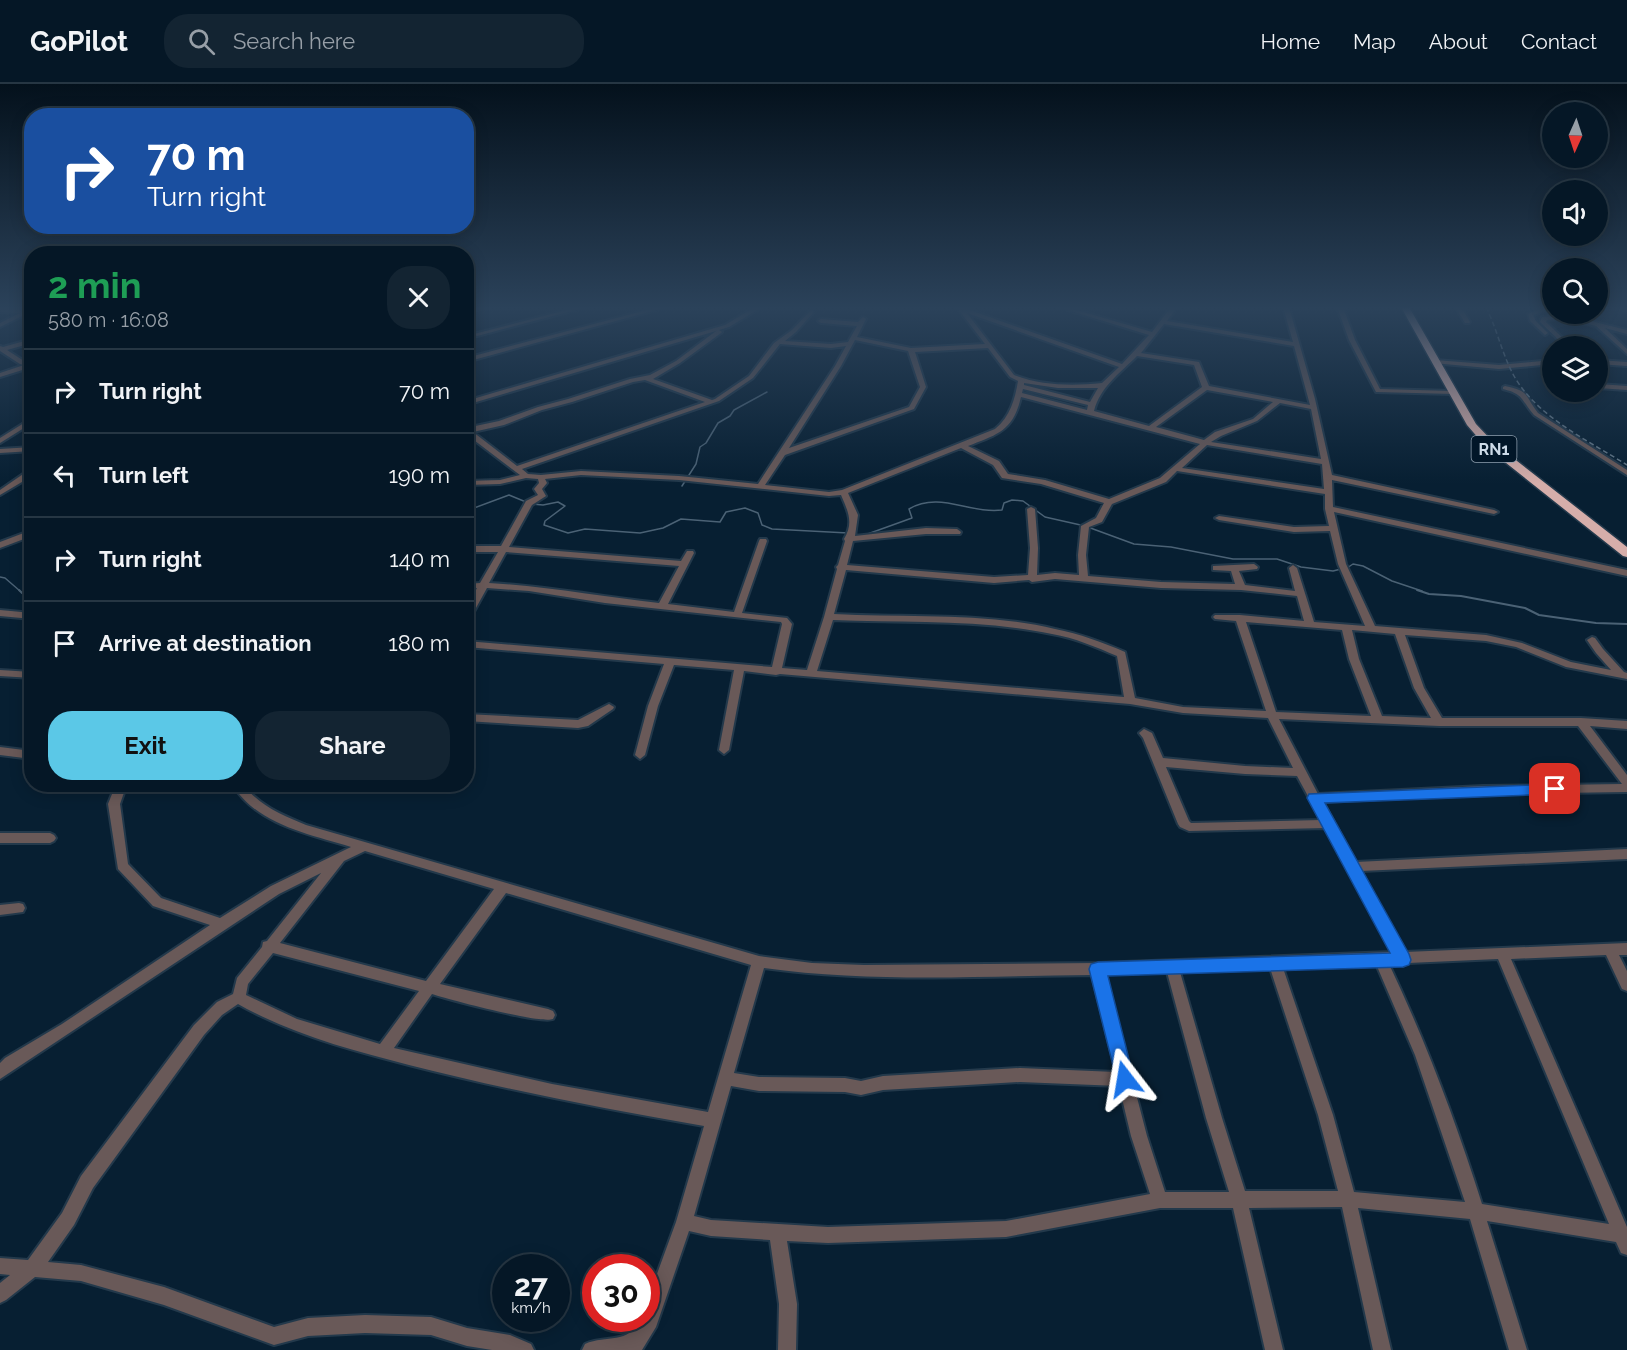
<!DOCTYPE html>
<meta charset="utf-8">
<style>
:root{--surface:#051726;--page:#132432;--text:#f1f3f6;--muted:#979fa7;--line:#263643;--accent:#5bc8e7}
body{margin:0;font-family:Raleway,sans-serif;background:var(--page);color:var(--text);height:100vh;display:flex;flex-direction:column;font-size:22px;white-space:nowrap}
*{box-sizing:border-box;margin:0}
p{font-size:20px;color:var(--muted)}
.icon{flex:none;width:33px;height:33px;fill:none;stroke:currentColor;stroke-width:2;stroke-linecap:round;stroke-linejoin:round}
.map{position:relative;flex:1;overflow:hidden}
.drawer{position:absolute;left:24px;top:162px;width:450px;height:546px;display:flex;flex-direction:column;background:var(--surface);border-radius:24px;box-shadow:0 3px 15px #0003,0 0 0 2px var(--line)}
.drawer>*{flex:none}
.banner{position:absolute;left:24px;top:24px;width:450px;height:126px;border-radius:24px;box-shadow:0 3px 15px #0003,0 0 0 2px var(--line);background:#1a4fa0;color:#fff;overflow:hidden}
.needle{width:39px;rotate:183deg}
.controls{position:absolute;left:1542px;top:18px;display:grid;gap:12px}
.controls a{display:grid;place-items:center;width:66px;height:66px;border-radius:50%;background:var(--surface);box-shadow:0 3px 15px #0003,0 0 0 2px var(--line);font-size:30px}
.speed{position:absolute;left:492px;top:1170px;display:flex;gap:12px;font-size:30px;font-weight:700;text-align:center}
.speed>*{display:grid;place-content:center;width:78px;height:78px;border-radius:50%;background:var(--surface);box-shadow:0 3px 15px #0003,0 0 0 2px var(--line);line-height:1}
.speed small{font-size:15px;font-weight:400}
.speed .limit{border:9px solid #d22;background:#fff;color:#111}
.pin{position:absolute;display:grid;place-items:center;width:51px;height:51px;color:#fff;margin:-26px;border-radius:12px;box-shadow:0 3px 9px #0006}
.me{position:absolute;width:66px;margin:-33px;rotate:346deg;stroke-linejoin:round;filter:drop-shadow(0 0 4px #0008)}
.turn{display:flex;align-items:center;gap:21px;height:126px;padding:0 24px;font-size:27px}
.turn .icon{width:78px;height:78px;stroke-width:2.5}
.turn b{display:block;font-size:42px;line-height:51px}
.round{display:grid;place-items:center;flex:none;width:63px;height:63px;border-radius:24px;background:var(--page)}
.overview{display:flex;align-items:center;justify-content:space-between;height:102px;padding:0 24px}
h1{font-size:36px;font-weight:700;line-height:45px;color:#1e9e55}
.primary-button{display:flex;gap:12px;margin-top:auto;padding:12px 24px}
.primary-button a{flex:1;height:69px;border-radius:24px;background:var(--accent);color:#111;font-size:24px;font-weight:700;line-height:69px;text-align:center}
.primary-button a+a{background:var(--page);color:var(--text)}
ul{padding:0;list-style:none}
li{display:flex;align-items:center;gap:18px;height:84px;padding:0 24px;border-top:2px solid var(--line)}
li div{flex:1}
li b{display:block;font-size:22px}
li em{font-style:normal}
header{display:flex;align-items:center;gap:36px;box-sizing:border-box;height:84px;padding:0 30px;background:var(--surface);border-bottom:2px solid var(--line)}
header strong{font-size:28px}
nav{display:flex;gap:33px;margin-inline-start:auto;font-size:21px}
.search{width:420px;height:54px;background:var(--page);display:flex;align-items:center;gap:15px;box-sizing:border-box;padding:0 21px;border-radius:24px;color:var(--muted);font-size:22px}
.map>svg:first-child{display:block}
</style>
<header>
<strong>GoPilot</strong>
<div class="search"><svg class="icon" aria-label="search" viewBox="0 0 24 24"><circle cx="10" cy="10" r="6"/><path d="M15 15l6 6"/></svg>Search here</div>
<nav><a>Home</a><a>Map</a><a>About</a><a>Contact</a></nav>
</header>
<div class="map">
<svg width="1627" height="1266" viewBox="0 0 1627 1266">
<rect width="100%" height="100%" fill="#071f32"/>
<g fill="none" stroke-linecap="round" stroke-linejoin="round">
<g stroke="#4b6275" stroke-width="1.5">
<path d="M682 402 696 380 700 363 706 359 718 339 730 332 734 326 767 308"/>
<path d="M532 420 543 421 558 418 565 422 545 437 544 441 568 449 585 445 640 449 663 444 681 435 720 438 726 428 745 424 758 429 762 441 772 445 848 449"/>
<path d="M466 427 509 411 526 418"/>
<path d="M853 451 862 452 912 434 909 425C939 407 970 430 1002 426L1004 419 1012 416 1023 417 1045 433 1085 442 1134 460 1171 463 1233 475H1277L1301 483 1333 487 1341 485"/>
<path d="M1347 484 1353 480 1363 482 1392 497 1422 507"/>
<path d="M0 493 5 494 20 507"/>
<path d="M25 507 32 504"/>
</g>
<g stroke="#4b6275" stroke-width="2">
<path d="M19 506 22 509 28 506"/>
<path d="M1417 506 1429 510 1461 512 1525 524 1539 531 1596 539 1627 540"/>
</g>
<defs>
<g id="minor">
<path d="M477 223H487L466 229V225Z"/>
<path d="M578 223H587L477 252 474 250Z"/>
<path d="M658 223H667L466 278V274Z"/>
<path d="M755 223H762L729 243 719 246 722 248 721 249 680 279 653 295 712 316 715 315 749 292 774 259 792 246 811 226 813 227V229L796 248 785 257 831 260 848 258 857 242 821 239 818 237 821 235 858 238 863 233 866 235 857 253 911 264 985 260 958 225 961 223 1122 280 1149 251 1058 223H1066L1152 248 1171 223H1177L1167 237 1293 258 1283 223H1289L1315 315 1332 391 1494 426 1498 428 1494 430 1332 396 1333 423 1627 486V492L1334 428 1346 480 1375 542 1486 551 1522 559 1571 578 1611 586 1596 569 1587 556 1592 553 1595 554 1603 565 1624 588 1627 589V595L1566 583 1516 563 1486 557 1405 551 1424 604 1442 634H1581L1627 637V645L1590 642 1627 691V708L1483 710 1323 718 1356 778 1627 765V775L1361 787 1405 868 1627 859V871H1619L1627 887V907L1622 905 1606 871 1511 875 1627 1143V1171L1621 1169 1616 1158 1487 1137 1527 1266H1509L1470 1135 1358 1124 1391 1266H1373L1342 1123 1249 1124 1283 1266H1265L1233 1124H1160L1006 1153 828 1159 787 1157 797 1220 796 1266H778L779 1220 770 1156 711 1152 689 1147 656 1243 642 1266H582L585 1260C607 1250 628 1262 641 1234H646V1220L676 1138 704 1042C605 1025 507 1006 409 981 351 966 291 950 238 920L222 931 204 951 93 1104 74 1141 48 1178 81 1181 164 1203 274 1243 308 1234 365 1231 431 1233 467 1244 510 1251 531 1260 534 1266H492L467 1262 431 1251 365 1249 308 1252 274 1261 164 1221 81 1197 35 1193 6 1216 0 1219V1199L10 1191 0 1190V1174L28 1176 62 1129 81 1092 194 941 217 918 233 910 237 894 262 863 263 858 267 857 321 789 279 810 0 995V979L5 974 62 940 210 841 153 822 118 785 108 720 116 700H127L120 720 128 780 161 814 220 834 271 802 351 763C309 750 257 741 232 700H243C259 722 282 731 306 741L759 872 812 879 864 881 1097 879 1392 868 1326 744 1189 747 1180 743 1178 740 1143 654 1139 649 1144 645 1152 649 1163 674 1245 682 1293 684 1268 634 1183 629 1130 620 780 590 776 591 744 587 729 666 724 670 719 666 734 586 674 581 658 622 645 671 640 675 635 671 648 622 664 580 466 563V557L772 583 782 540 781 538 605 519 529 507 487 504 471 533 466 536V524L477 504 466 506V500L480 499 498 468H466V462H501L526 417 538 411 534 405 539 399 538 395 526 394 500 400 466 401V397L500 396 520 391 466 350V344L499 337 538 323 568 315 630 295 650 291 676 277 716 247 466 321V317L725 241ZM967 229 1119 283 1102 299C1073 302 1042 302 1014 291ZM1164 240 1294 262 1310 321 1209 302 1199 278 1141 269ZM855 256 908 267 920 303 909 323 789 364 841 282ZM780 260 831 264 846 262 835 282 758 400 679 392 581 387 541 391 528 390 522 385 719 317 753 294ZM988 264 1010 293 1018 297C1015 315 1010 333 995 345L842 406 829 408 765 401 785 371 914 325 926 303 915 268ZM1137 272 1194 281 1202 303 1149 342 1094 327C1100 303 1120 289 1137 272ZM645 296 705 318 517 382 473 348 504 341 542 326 572 318 633 298ZM1024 299 1058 304H1098L1090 318 1024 301ZM1023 305 1088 321 1087 326 1022 309ZM1207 306 1273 318 1253 335 1215 348 1204 356 1156 343ZM1021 313 1200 360 1160 394 1109 415 1045 396 1008 390 999 377 968 362C998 350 1013 347 1021 313ZM1280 319 1311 325 1321 375 1211 358 1221 352 1257 337ZM1207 361 1322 380 1324 405 1182 384ZM961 364 993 381 1002 394 1041 400 1104 419 1096 434 1081 442 1078 471 1079 491 1055 489 1037 491 1038 464 1035 425 1031 423 1027 425 1030 464 1028 491 994 493 847 481 853 457 926 450H960L961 448 957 445 926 444 855 452 858 431 848 409ZM1177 387 1325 410V425L1329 442 1294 443 1219 432 1215 434 1219 436 1294 448 1330 447 1338 480 1365 542 1314 538 1297 484 1293 481 1289 484 1295 507 1245 501 1239 487 1257 485 1258 483 1254 480 1213 482V486L1231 487 1235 500 1161 498 1088 492 1086 471 1089 443 1102 438 1112 420 1166 398ZM581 391 679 396 829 412 841 411C848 427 854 439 844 455L845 457 838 481 836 483 837 485 824 533 807 586 782 584 792 540 787 534 742 529 767 457 766 455H760L759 457 734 528 668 520 694 469 693 467H687L681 477 509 463 532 421 546 412 542 405 547 399 545 395ZM506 468 679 482 659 519C603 513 546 502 489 499ZM846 486 994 499 1029 496 1032 498 1055 495 1161 504 1241 506 1297 512 1304 537 1240 531H1215L1213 533 1215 535 1236 537 1266 627 1183 623 1135 614 1125 568C1102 558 1080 550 1055 545 984 528 907 534 834 530ZM833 536C906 539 981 535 1052 550 1075 554 1096 563 1117 572L1124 613 817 587ZM1246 538 1342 546 1349 575 1371 632 1276 628ZM1352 546 1395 550 1414 604 1431 634 1382 632 1359 575ZM1279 635 1439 642H1578L1622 700 1483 702 1318 710ZM1166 683 1245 690 1297 692 1321 736 1191 739 1189 737ZM365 767 494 805 426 897 280 859 344 777ZM506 809 751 881 708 1028 552 1000 394 964 432 910C451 916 540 940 553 935L555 931 553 927 548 925 440 900ZM273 869 419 907 380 960 297 935 246 911 248 900ZM1498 875 1609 1140 1482 1120C1456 1038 1426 958 1389 880L1398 879 1403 882 1408 879ZM1376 880 1415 971 1465 1118 1354 1108 1333 1031 1283 884ZM764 884C872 899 983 892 1092 891L1116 988 1020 984 883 992 861 997 845 994 759 993 734 989ZM1270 884 1318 1031 1338 1107H1245L1222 1034 1180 888ZM1167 888 1206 1034 1229 1108H1165L1147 1052 1105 890ZM1020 998 1119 1002 1131 1052 1150 1110 1006 1137 828 1143 711 1136 694 1132 731 1002 759 1007 845 1008 861 1011 883 1006Z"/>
<path d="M1337 223H1343L1355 256 1380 305 1452 307 1455 309 1454 310 1376 308 1349 256Z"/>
<path d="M1455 223H1461L1470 238 1469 239H1465Z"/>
<path d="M1544 223H1552L1534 231 1535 236 1548 249 1545 251 1530 237 1528 230Z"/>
<path d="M1619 223 1627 224V228Z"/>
<path d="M0 224 32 226V230L28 229 0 243V239L20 229 0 228Z"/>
<path d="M1554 230H1562L1627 246V250L1605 244 1627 265V270L1596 242 1567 234 1547 236 1546 238 1571 262H1565L1540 238 1542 233 1557 232Z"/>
<path d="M32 255V259L7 266 24 277 32 278V283L0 293V289L24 281 20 280 0 267V262L3 263Z"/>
<path d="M1435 276 1499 281 1552 276V280L1499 285 1433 279 1432 278Z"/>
<path d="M1598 276 1627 278V282L1598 280Z"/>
<path d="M1598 300 1627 302V306L1598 304Z"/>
<path d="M1505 302C1530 307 1524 311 1538 329L1627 386V391L1534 331C1521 316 1524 310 1503 305V303Z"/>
<path d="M32 334V339L0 359V354Z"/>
<path d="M32 363V367L0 369V365Z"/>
<path d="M29 386H32V392L0 411V406Z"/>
<path d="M29 447H32V452L0 464V458Z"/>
<path d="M0 526 32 529V535L0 532Z"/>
<path d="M0 586 32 588V594L0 592Z"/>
<path d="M609 620 614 623 613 625 588 642 578 644 466 637V630L578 636Z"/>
<path d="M0 663 32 667V675L0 671Z"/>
<path d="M0 749H50L54 751 56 754 54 757 50 759H0Z"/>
<path d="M19 819 23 820 25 824 23 828 0 831V821Z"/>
</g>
<path id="highway" d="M1401 223H1409L1476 340 1494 359 1627 463V473L1623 472 1486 363 1467 341Z"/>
</defs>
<use href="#minor" stroke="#23394b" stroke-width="4"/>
<use href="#highway" stroke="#23394b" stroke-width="3"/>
<use href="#minor" fill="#695958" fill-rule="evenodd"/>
<use href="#highway" fill="#d6aeaa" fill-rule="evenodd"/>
<path stroke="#627686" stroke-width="1.5" stroke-dasharray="5 3" stroke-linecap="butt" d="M1486 223C1497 245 1502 270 1514 292 1537 333 1589 357 1627 381"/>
</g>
<linearGradient id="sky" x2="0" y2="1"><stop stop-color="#04111c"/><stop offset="0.56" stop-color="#2b425a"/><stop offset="1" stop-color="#2b425a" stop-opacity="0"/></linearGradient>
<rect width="1627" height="400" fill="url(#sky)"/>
<path fill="#1a73e8" stroke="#114b97" stroke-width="1.5" d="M1555 700 1563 705 1555 710 1325 719 1409 870 1411 876 1409 881 1403 883 1108 892 1134 995 1132 1002 1125 1004 1118 1002 1089 885 1091 880 1098 878 1390 869 1307 714 1309 710Z"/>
<g text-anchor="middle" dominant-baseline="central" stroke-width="6" stroke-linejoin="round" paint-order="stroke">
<rect fill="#011628" stroke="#8f9fae" stroke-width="1.5" x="1471.5" y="352" width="45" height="26" rx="4.5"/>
<g font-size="16" font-weight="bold" fill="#ccdae7">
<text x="1494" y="365">RN1</text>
</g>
</g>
</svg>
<div class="controls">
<a><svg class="needle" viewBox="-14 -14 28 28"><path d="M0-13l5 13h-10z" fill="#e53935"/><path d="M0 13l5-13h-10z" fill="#979fa7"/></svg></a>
<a><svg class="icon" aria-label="sound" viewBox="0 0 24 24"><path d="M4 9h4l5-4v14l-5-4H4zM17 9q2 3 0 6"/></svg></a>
<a><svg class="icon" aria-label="search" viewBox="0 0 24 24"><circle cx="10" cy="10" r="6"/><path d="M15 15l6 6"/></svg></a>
<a><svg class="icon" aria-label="layers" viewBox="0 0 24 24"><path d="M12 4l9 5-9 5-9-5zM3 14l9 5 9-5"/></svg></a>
</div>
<div class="speed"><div>27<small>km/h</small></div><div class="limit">30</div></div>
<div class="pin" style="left:1555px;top:705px;background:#d93025"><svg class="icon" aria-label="arrive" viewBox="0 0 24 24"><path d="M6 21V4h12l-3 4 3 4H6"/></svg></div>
<svg class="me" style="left:1125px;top:995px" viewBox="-20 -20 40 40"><path d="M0-17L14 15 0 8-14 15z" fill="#1a73e8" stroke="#fff" stroke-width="4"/></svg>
<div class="banner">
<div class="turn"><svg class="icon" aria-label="right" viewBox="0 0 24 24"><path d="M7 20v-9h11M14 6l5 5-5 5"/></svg><div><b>70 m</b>Turn right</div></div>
</div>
<section class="drawer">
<div class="overview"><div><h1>2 min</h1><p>580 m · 16:08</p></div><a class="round"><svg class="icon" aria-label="close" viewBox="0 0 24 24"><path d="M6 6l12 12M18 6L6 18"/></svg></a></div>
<ul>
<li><svg class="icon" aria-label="right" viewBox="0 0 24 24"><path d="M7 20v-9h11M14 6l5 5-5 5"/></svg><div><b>Turn right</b></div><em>70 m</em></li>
<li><svg class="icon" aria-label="left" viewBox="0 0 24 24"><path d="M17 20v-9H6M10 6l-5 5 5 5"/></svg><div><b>Turn left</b></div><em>190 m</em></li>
<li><svg class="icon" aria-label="right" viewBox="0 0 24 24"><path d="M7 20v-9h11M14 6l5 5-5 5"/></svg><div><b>Turn right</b></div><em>140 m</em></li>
<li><svg class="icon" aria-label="arrive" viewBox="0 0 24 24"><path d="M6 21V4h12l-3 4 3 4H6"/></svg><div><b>Arrive at destination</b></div><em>180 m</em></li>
</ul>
<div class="primary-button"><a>Exit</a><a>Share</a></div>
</section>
</div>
